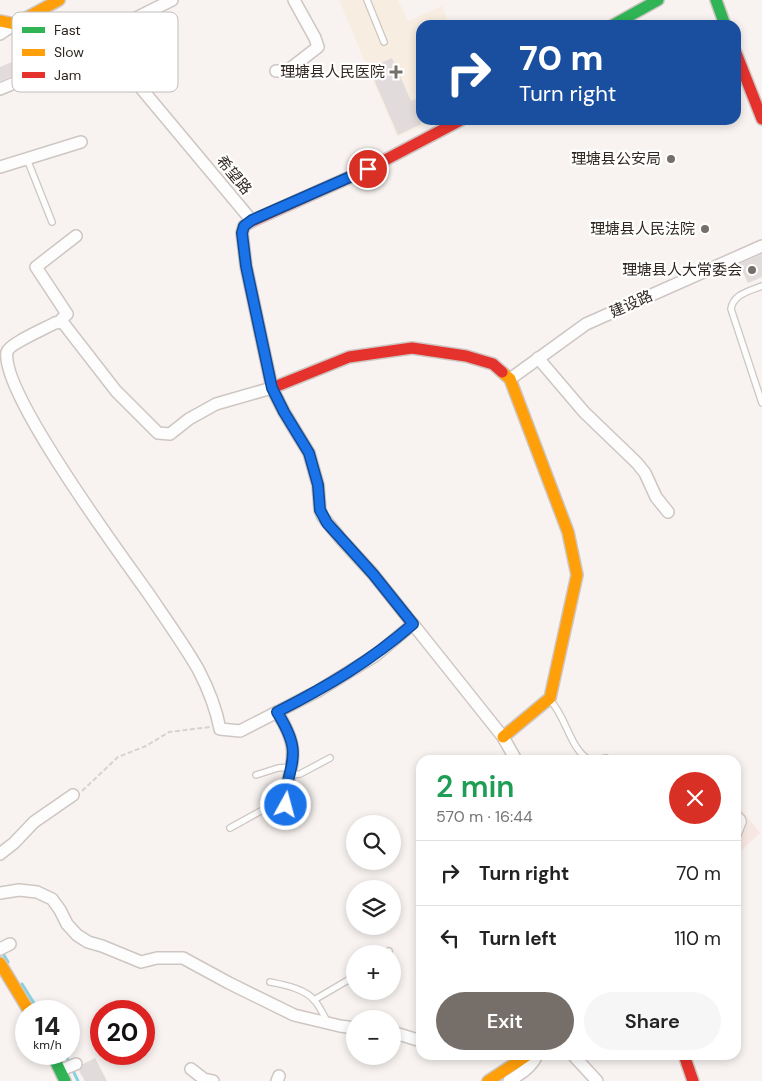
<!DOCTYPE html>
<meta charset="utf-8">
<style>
:root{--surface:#fff;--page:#f6f6f6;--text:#222;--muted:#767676;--line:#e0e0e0;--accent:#766e69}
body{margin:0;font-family:"DM Sans","Noto Sans SC",sans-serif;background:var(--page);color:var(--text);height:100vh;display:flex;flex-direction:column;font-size:19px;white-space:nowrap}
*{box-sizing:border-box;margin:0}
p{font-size:16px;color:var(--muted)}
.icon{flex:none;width:28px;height:28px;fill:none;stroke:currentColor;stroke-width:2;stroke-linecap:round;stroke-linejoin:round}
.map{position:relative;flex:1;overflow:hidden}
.side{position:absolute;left:416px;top:755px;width:325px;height:305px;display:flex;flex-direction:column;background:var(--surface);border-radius:15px;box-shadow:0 2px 8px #0003}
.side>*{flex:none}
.hud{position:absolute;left:416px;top:20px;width:325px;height:105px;border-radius:15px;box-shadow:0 2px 8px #0003;background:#1a4fa0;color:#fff;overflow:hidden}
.buttons{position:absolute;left:346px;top:815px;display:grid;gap:10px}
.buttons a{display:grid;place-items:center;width:55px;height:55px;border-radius:50%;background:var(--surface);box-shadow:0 2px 8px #0003;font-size:25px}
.speed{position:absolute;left:15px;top:1000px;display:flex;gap:10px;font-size:25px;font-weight:700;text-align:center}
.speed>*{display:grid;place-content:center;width:65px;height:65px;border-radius:50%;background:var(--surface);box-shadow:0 2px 8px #0003;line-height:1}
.speed small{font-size:12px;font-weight:400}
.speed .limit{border:8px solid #d22;background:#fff;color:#111}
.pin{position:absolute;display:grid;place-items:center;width:42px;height:42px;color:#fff;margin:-21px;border:2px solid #fff;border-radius:50%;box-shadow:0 1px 5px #0007}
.me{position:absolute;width:55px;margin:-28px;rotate:7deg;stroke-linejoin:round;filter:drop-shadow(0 0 4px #0008)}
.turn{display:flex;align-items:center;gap:18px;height:105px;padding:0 20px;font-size:22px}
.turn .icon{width:65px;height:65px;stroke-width:2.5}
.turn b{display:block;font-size:35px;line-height:42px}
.round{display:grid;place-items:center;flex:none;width:52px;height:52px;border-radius:26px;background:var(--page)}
.head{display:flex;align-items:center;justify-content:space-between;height:85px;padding:0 20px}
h1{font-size:30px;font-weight:600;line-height:38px;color:#1e9e55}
.button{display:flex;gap:10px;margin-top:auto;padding:10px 20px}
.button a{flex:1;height:58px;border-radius:30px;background:var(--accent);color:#fff;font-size:20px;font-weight:600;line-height:58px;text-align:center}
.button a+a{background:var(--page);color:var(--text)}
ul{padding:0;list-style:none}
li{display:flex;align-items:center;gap:15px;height:65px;padding:0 20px;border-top:1px solid var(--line)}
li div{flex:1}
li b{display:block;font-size:19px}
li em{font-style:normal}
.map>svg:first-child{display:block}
</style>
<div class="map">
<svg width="762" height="1081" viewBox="0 0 762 1081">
<rect width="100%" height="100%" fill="#f8f3f0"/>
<path fill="#f7e7e2" d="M736 803 760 833 736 855Z"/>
<path fill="#f7ede1" d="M339 0H398L408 21 442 6 450 25H421V120H437L397 137Z"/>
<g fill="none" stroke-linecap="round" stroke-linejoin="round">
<g stroke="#87d1e0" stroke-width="3">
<path d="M1 950 8 962"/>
<path d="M22 984 39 1011"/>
<path d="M65 1054 78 1081"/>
</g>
</g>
<g fill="#e2dbdc">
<path d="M21 58 26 70 0 81V67Z"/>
<path d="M392 58 411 101 421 97V124L398 135 369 68Z"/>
<path d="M762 254V277L748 283 739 264Z"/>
<path d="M95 1058 107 1081H85L79 1071 83 1064Z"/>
</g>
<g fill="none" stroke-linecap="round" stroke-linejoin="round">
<defs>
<g id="lane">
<path d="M367 0 384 42"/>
<path d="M27 159 52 222"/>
<path d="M762 286C750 291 733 294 731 309L762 403"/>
<path d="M550 700C567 718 570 750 590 760"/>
<path d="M597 760 606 758"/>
<path d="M256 775 278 768 292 767"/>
<path d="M290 775 300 774 330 758"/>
<path d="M285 794 286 805"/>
<path d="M736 813 742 818 743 822 736 840"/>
<path d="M230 828 277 802 285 794"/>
<path d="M386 954 389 951"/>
<path d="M270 982C285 985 306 989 315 1001 320 1007 324 1016 328 1023"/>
<path d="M314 1000 355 976"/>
</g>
<g id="street">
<path d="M0 34 15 24 103 39 110 51 252 221 244 226 242 233 246 266 272 388 284 412 309 453 318 485 320 510 323 517 341 539 373 574 503 737 516 760"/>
<path d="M276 71H287L318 47 315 38 294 0"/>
<path d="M0 89 48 69 88 57 95 52 103 39 124 24 172 0"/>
<path d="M0 167 81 142"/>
<path d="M61 322V320L67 314 36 267 76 236"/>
<path d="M538 358 584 412 637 463 645 473 656 497 668 512"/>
<path d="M510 379 586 324 762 246"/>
<path d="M272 388 216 404 189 419 170 434 158 433 116 391 64 324 61 322 55 323C46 328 9 344 7 352 0 392 121 555 148 593 165 618 183 643 198 669 208 688 216 708 220 729L240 731 318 691 376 655 413 624"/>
<path d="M277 712C299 746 294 757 285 794"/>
<path d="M0 854 14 843 34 822 73 795"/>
<path d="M0 893 19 890 37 892 52 899 60 910 67 924 77 935 88 942 102 946 141 962 157 958H183L229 983 294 1015 340 1026 355 1028"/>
<path d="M0 949 10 944"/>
<path d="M392 1032 421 1041"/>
<path d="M573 1055 597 1081"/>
<path d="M191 1069 204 1079 213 1081"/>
<path d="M61 1070 76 1064"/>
<path d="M277 1081 279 1076"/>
<path d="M509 1081C520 1074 531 1068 537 1055"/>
</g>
<g id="fast">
<path d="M716 0 725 25"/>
<path d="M613 25 658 0"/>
<path d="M52 1054 65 1081"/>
</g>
<g id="slow">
<path d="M0 21 15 24 59 0"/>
<path d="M502 372 510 379 568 532 577 575 550 698 503 737"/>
<path d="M0 963 29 1011"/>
<path d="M488 1081 528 1055"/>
</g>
<g id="jam">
<path d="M736 53 762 119"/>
<path d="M252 221 368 169 461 120"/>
<path d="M272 388 349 357 412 348 466 356 493 364 502 372"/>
<path d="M684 1055 693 1081"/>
</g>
</defs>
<use href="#lane" stroke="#cec6c2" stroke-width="8"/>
<use href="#street" stroke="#cec6c2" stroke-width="14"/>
<use href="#fast" stroke="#cec6c2" stroke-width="14"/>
<use href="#slow" stroke="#cec6c2" stroke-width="14"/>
<use href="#jam" stroke="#cec6c2" stroke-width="14"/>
<path stroke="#d5d3d2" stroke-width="2" stroke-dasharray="5 2.5" stroke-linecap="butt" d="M82 791 118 757 146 746 169 732 210 727"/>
<use href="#lane" stroke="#fefdfd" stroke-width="5.5"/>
<use href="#street" stroke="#fefdfd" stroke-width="11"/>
<use href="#fast" stroke="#30b455" stroke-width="11"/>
<use href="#slow" stroke="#ff9f0a" stroke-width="11"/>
<use href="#jam" stroke="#e5322d" stroke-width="11"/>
</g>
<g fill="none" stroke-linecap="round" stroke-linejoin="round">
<defs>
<path id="route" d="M286 805 284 799C292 758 302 752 277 712 328 686 369 662 413 624L373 574 327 523 320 510 318 485 309 453 284 412 272 388 246 266 242 233 244 226 252 220 368 169"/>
</defs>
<use href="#route" stroke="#114b97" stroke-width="12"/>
<use href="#route" stroke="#1a73e8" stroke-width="9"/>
</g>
<g fill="#766e69" stroke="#fff" stroke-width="2">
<path d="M393.5 64.5h5v5h5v5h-5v5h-5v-5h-5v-5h5z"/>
<circle cx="671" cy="159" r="5"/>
<circle cx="705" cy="229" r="5"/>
<circle cx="752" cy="270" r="5"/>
</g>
<g text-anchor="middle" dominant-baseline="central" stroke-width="4.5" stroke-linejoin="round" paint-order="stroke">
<g font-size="15" fill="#302721" stroke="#fff" text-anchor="end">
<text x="385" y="72">理塘县人民医院</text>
<text x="661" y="159">理塘县公安局</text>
<text x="695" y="229">理塘县人民法院</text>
<text x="742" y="270">理塘县人大常委会</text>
</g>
<g font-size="15" fill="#302721" stroke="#fff">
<text transform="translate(234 175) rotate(50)">希望路</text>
<text transform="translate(631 304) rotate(-24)">建设路</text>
</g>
</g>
<rect x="12" y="12" width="166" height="80" rx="8" fill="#fff" stroke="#c1bebc" stroke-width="1"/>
<rect x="22" y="27" width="23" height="6" fill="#30b455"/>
<rect x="22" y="49" width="23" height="7" fill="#ff9f0a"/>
<rect x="22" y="72" width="23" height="6" fill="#e5322d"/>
<g font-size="14" fill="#302721">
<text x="54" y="35">Fast</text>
<text x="54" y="57">Slow</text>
<text x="54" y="80">Jam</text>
</g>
</svg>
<div class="buttons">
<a><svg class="icon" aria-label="search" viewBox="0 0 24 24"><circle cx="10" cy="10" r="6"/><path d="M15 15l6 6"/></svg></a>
<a><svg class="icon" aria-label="layers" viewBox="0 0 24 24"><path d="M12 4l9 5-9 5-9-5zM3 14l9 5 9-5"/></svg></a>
<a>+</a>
<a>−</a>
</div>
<div class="speed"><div>14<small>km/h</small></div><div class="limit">20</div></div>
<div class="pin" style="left:368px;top:169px;background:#d93025"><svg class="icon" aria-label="arrive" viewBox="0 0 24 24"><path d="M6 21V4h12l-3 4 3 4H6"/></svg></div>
<svg class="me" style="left:286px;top:805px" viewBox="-20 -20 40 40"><circle r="17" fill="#1a73e8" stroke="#fff" stroke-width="3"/><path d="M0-11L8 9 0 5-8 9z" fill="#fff"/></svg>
<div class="hud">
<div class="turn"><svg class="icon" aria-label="right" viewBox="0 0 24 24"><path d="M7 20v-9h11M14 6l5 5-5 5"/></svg><div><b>70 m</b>Turn right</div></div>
</div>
<section class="side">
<div class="head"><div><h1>2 min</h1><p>570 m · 16:44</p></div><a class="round" style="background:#d93025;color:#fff"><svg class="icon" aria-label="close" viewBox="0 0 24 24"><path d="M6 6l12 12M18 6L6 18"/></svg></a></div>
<ul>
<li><svg class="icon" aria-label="right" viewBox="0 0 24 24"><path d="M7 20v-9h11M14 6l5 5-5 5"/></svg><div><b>Turn right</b></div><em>70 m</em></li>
<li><svg class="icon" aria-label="left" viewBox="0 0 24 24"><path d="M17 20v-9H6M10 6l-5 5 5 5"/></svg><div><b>Turn left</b></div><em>110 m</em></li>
</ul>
<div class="button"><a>Exit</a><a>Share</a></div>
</section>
</div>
